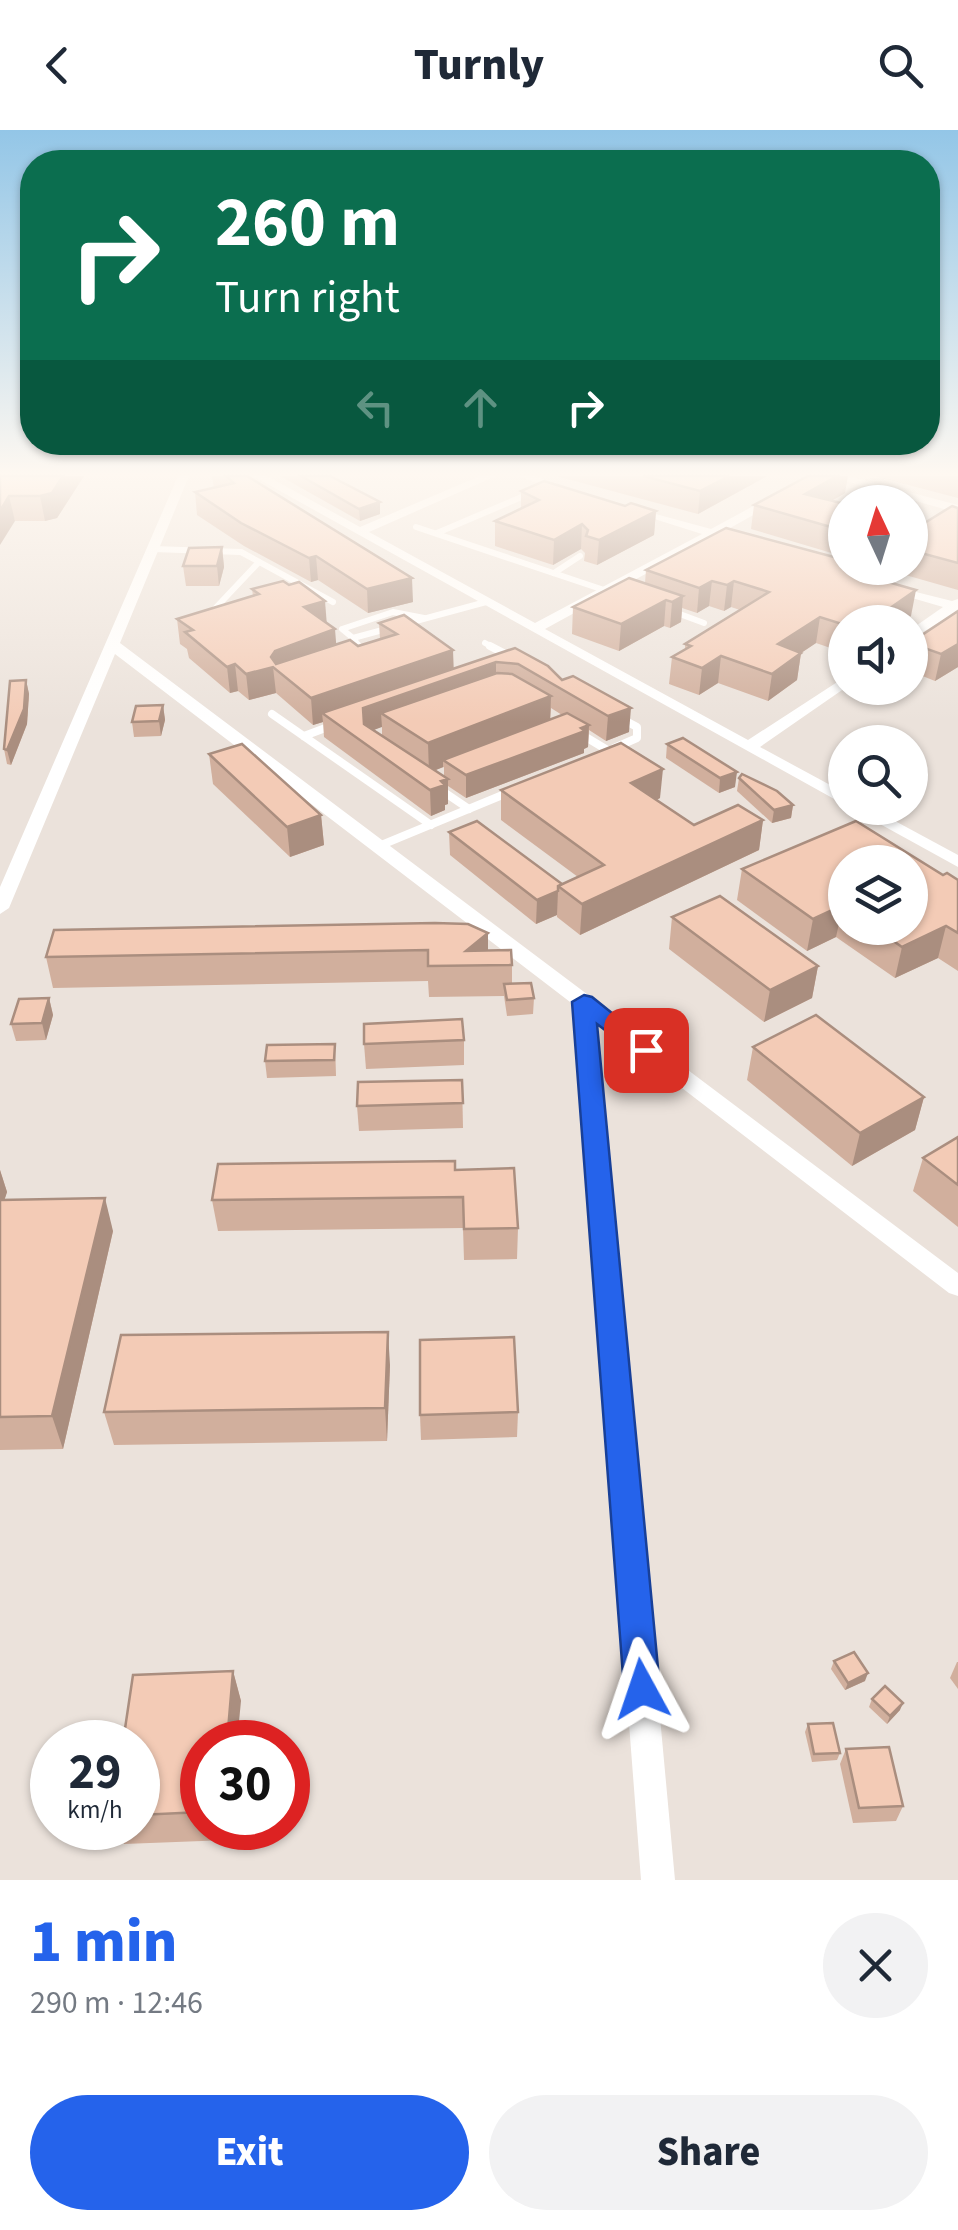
<!DOCTYPE html>
<meta charset="utf-8">
<style>
:root{--surface:#fff;--page:#f2f2f3;--text:#1f2937;--muted:#747a83;--accent:#2563eb}
body{margin:0;font-family:"Source Sans 3",sans-serif;background:var(--page);color:var(--text);height:100vh;display:flex;flex-direction:column;font-size:38px;white-space:nowrap}
*{box-sizing:border-box;margin:0}
p{font-size:32px;color:var(--muted)}
.icon{flex:none;width:55px;height:55px;fill:none;stroke:currentColor;stroke-width:2;stroke-linecap:round;stroke-linejoin:round}
.map{position:relative;height:1750px;overflow:hidden}
.sheet{display:flex;flex-direction:column;background:var(--surface);flex:1}
.sheet>*{flex:none}
.hud{position:absolute;left:20px;top:20px;width:920px;height:305px;border-radius:40px;box-shadow:0 2px 8px #0004;background:#0b6e4f;color:#fff;overflow:hidden}
.needle{width:65px;rotate:356deg}
.controls{position:absolute;left:828px;top:355px;display:grid;gap:20px}
.controls a{display:grid;place-items:center;width:100px;height:100px;border-radius:50%;background:var(--surface);box-shadow:0 2px 8px #0004;font-size:50px}
.speed{position:absolute;left:30px;top:1590px;display:flex;gap:20px;font-size:50px;font-weight:700;text-align:center}
.speed>*{display:grid;place-content:center;width:130px;height:130px;border-radius:50%;background:var(--surface);box-shadow:0 2px 8px #0004;line-height:1}
.speed small{font-size:25px;font-weight:400}
.speed .limit{border:15px solid #d22;background:#fff;color:#111}
.pin{position:absolute;display:grid;place-items:center;width:85px;height:85px;color:#fff;margin:-42px;border-radius:20px;box-shadow:0 5px 15px #0006}
.me{position:absolute;width:110px;margin:-55px;rotate:355deg;stroke-linejoin:round;filter:drop-shadow(0 0 8px #0008)}
.turn{display:flex;align-items:center;gap:35px;height:210px;padding:0 30px;font-size:45px}
.turn .icon{width:130px;height:130px;stroke-width:2.5}
.turn b{display:block;font-size:70px;line-height:85px}
.lanes{display:flex;align-items:center;height:95px;padding:0 30px;background:#0003;justify-content:center;gap:50px;direction:ltr}
.lanes .off{opacity:.35}
.round{display:grid;place-items:center;flex:none;width:105px;height:105px;border-radius:52px;background:var(--page)}
.summary{display:flex;align-items:center;justify-content:space-between;height:170px;padding:0 30px}
h1{font-size:60px;font-weight:800;line-height:75px;color:var(--accent)}
.button{display:flex;gap:20px;margin-top:auto;padding:20px 30px}
.button a{flex:1;height:115px;border-radius:60px;background:var(--accent);color:#fff;font-size:40px;font-weight:800;line-height:115px;text-align:center}
.button a+a{background:var(--page);color:var(--text)}
header{display:flex;justify-content:space-between;align-items:center;height:130px;padding:0 30px;background:var(--surface);font-size:45px;font-weight:800}
.map>svg:first-child{display:block}
</style>
<header><svg class="icon" aria-label="back" viewBox="0 0 24 24"><path d="M15 5l-7 7 7 7"/></svg>Turnly<svg class="icon" aria-label="search" viewBox="0 0 24 24"><circle cx="10" cy="10" r="6"/><path d="M15 15l6 6"/></svg></header>
<div class="map">
<svg width="958" height="1750" viewBox="0 0 958 1750">
<rect width="100%" height="100%" fill="#fdefdf"/>
<path fill="#ebe2db" fill-rule="evenodd" d="M0 347H958V1750H0ZM845 372H910V438H845ZM845 492H910V558H845ZM845 612H910V678H845ZM845 732H910V798H845ZM52 1612H138V1698H52ZM202 1612H288V1698H202Z"/>
<g fill="none" stroke-linecap="round" stroke-linejoin="round">
<g stroke="#fff" stroke-width="6">
<path d="M416 397 610 462"/>
<path d="M437 403 531 363"/>
<path d="M153 419 241 422 333 472"/>
<path d="M554 443 580 426"/>
<path d="M669 480 704 493"/>
<path d="M208 486 259 432"/>
<path d="M353 508 342 499 393 482 424 488"/>
<path d="M485 513 494 518"/>
<path d="M360 518 353 508 486 472"/>
</g>
<g stroke="#fff" stroke-width="8">
<path d="M358 516 363 523 359 525"/>
<path d="M490 516 511 527"/>
<path d="M272 584 431 695"/>
<path d="M579 603 609 621 601 624"/>
<path d="M304 606 336 594"/>
<path d="M614 618 637 608V597L622 589"/>
<path d="M438 658 469 679"/>
<path d="M379 716 512 661"/>
</g>
<g fill="#fff" fill-rule="evenodd">
<path d="M178 346H189L120 513 958 1143V1166L949 1163 596 892 675 1750H641L574 875 115 524 9 778 0 784V757Z"/>
<path d="M253 346H267L360 397 480 346H496L369 402 535 493 702 404 626 380V376L711 399 809 346H823L723 402 745 409V415L713 407 545 499 748 610 845 547V558L760 617 845 663V675Z"/>
<path d="M517 346H535L574 360 568 363Z"/>
<path d="M828 346H848L958 375V383Z"/>
<path d="M888 455 952 471 958 469V481L910 510V500L943 477 888 461Z"/>
<path d="M851 678H871L958 725V737Z"/>
</g>
</g>
<g fill="#d1af9d" fill-rule="evenodd">
<path d="M0 346H84L57 388 45 391H15Z"/>
<path d="M212 346H247L413 472 368 483 318 450 311 452 244 416 197 385 195 362 214 358Z"/>
<path d="M280 346H330L380 372V384L360 391Z"/>
<path d="M556 346H767L698 384Z"/>
<path d="M874 346H958V368Z"/>
<path d="M521 361 656 381 654 405 597 435 584 431 585 423 581 419 553 435 495 416V391L521 379Z"/>
<path d="M845 363 832 371 845 374V427L751 399 754 375Z"/>
<path d="M958 378V460L881 438H910V391L923 394Z"/>
<path d="M222 417 224 437 219 456H186L183 436Z"/>
<path d="M646 440 876 449 911 486 902 492H845V523L816 513 801 523 797 550 768 571 718 553 699 565 669 554 672 527 685 519V514L740 480 731 477 724 481 709 476 697 483 682 478 681 492 670 498 664 496 619 521 572 504 573 477 645 453Z"/>
<path d="M252 459 327 493 336 514 358 516 380 509 379 493 454 538 515 518 562 550 629 602 606 611 589 600 588 617 584 619V623L466 668 448 656V674L445 675V680L431 686 324 607 323 592 313 595 276 563 249 570 238 561 230 563 189 528 187 519 180 514 177 489 253 466ZM551 578 562 585 550 589ZM380 597H382V605L374 600ZM444 637V646L435 640Z"/>
<path d="M958 481V537L935 551 910 541V513Z"/>
<path d="M26 550 29 564 27 594 11 635 7 634 4 619Z"/>
<path d="M163 575 165 590 161 606 134 607 132 592Z"/>
<path d="M667 614 735 657 719 663 666 628Z"/>
<path d="M209 624 321 685 324 715 290 727 213 654Z"/>
<path d="M739 648 793 675 791 688 772 693 737 661Z"/>
<path d="M501 660 660 668 657 670 694 695 763 690 759 720 580 805 557 787V785L536 794 450 725 449 702 562 754 578 747 501 690Z"/>
<path d="M856 691 943 745 947 743 958 750V841L938 828 895 848 836 807 807 821 737 770 742 739ZM845 732H910V798H845Z"/>
<path d="M672 787 818 836 812 868 764 892 669 819Z"/>
<path d="M488 803V820L512 835V854L534 868 533 884 507 886 504 866 429 867 428 851 53 858 46 827Z"/>
<path d="M49 868 53 885 46 910 16 911 11 894Z"/>
<path d="M464 910V935L366 939 364 914Z"/>
<path d="M335 914 336 946 267 948 265 931Z"/>
<path d="M753 917 924 967 915 1000 852 1036 747 950Z"/>
<path d="M462 950 463 998 359 1001 357 976Z"/>
<path d="M958 1007V1097L913 1061 923 1028Z"/>
<path d="M0 1040 7 1062 4 1070 113 1101 63 1319 0 1320Z"/>
<path d="M455 1040 518 1098 517 1129 464 1130 463 1098 218 1101 212 1070Z"/>
<path d="M390 1235 387 1311 114 1315 104 1282Z"/>
<path d="M518 1282 517 1307 421 1310 420 1285Z"/>
<path d="M834 1531 865 1551 845 1560 831 1539Z"/>
<path d="M957 1532H958V1559L950 1548Z"/>
<path d="M233 1541 241 1571 202 1612V1698H229L228 1710 124 1714 117 1698H138V1612Z"/>
<path d="M872 1569 900 1580 887 1594 869 1577Z"/>
<path d="M808 1594 840 1623 837 1630 812 1632 805 1602Z"/>
<path d="M846 1619 903 1676 896 1691 853 1693 840 1634Z"/>
</g>
<g fill="#aa8e7f">
<path d="M63 346H84L57 388 45 391 40 366Z"/>
<path d="M729 346H767L698 384 700 361Z"/>
<path d="M837 346H848L845 363 802 387 805 364Z"/>
<path d="M9 366 15 391 0 415V381Z"/>
<path d="M380 372V384L360 391 359 379Z"/>
<path d="M656 381 654 405 597 435 599 410Z"/>
<path d="M582 394 581 419 553 435 554 410Z"/>
<path d="M222 417 224 437 219 456 217 436Z"/>
<path d="M316 426 318 450 311 452 309 428Z"/>
<path d="M412 448 413 472 368 483 367 459Z"/>
<path d="M712 451 709 476 697 483 699 458Z"/>
<path d="M734 451 731 477 724 481 727 455Z"/>
<path d="M916 460 911 486 902 492H870Z"/>
<path d="M683 466 681 492 670 498 672 472Z"/>
<path d="M666 470 664 496 619 521 621 494Z"/>
<path d="M325 471 327 496 304 477Z"/>
<path d="M820 487 816 513 774 541 778 514Z"/>
<path d="M335 499 337 524 273 537 276 563 249 570 246 544 275 521Z"/>
<path d="M958 514V537L935 551 941 524Z"/>
<path d="M453 520 454 546 322 583 323 592 313 595 311 568Z"/>
<path d="M801 523 797 550 768 571 772 544Z"/>
<path d="M721 526 718 553 699 565 702 538Z"/>
<path d="M496 532V556L381 583 382 597 365 603 363 578Z"/>
<path d="M235 534 238 561 230 563 227 537Z"/>
<path d="M26 550 29 564 27 594 11 635 7 620Z"/>
<path d="M551 566 550 595 443 630V637L429 643 428 613Z"/>
<path d="M163 575 165 590 161 606 159 591Z"/>
<path d="M631 578 629 602 606 611 608 586Z"/>
<path d="M589 595 588 617 584 619V623L466 668V645Z"/>
<path d="M663 639 660 668 629 683 631 653Z"/>
<path d="M737 642 735 657 719 663 720 648Z"/>
<path d="M448 649V674L445 675V680L431 686 430 660 441 651Z"/>
<path d="M793 675 791 688 772 693 774 680Z"/>
<path d="M321 685 324 715 290 727 287 697Z"/>
<path d="M763 690 759 720 580 805 582 774Z"/>
<path d="M558 761 557 785 536 794 537 770Z"/>
<path d="M843 775 836 807 807 821 813 789Z"/>
<path d="M946 796 938 828 895 848 902 817Z"/>
<path d="M488 803V834L466 821Z"/>
<path d="M818 836 812 868 764 892 770 860Z"/>
<path d="M49 868 53 885 46 910 42 893Z"/>
<path d="M924 967 915 1000 852 1036 860 1003Z"/>
<path d="M0 1040 7 1062 0 1084Z"/>
<path d="M105 1068 113 1101 63 1319 52 1286Z"/>
<path d="M388 1202 390 1235 387 1311 385 1278Z"/>
<path d="M233 1541 241 1571 237 1612H227Z"/>
<path d="M868 1543 865 1551 845 1560 848 1553Z"/>
<path d="M903 1573 900 1580 887 1594 890 1586Z"/>
</g>
<g fill="#f3cbb6" stroke="#aa8e7f" stroke-width="2.5">
<path d="M0 346H63L52 363 40 366H9L0 381Z"/>
<path d="M226 346H247L412 448 367 459 316 426 309 428 241 393 195 362 234 353Z"/>
<path d="M301 346H330L380 372 359 379Z"/>
<path d="M643 346H729L700 361Z"/>
<path d="M808 346H837L805 364 845 374V401L754 375Z"/>
<path d="M544 351 625 376 631 373 656 381 599 410 586 406 588 400 582 394 554 410 495 391 539 370 521 361Z"/>
<path d="M952 376 958 378V433L910 420V391L923 394Z"/>
<path d="M726 398 845 430V438H872L878 439 867 446 916 460 870 492H845V495L820 487 778 514 801 523 772 544 721 526 702 538 672 527 691 516 685 514 769 462 734 451 727 455 712 451 699 458 646 440Z"/>
<path d="M222 417 217 436H183L189 418Z"/>
<path d="M629 448 683 466 672 472 666 470 621 494 573 477Z"/>
<path d="M283 451 289 455 299 452 325 471 304 477 335 499 275 521 271 527 276 534 350 510 358 516 397 504 379 493 404 485 453 520 311 568 273 537 246 544 235 534 227 537 185 502 193 500 177 489 259 464 252 459Z"/>
<path d="M958 481V514L941 524 910 513Z"/>
<path d="M515 518 548 536 562 550 573 546 631 578 608 586 518 534 496 532 363 578 364 594 448 649 441 651 445 655 430 660 322 583Z"/>
<path d="M497 543 512 544 551 566 428 613 381 583Z"/>
<path d="M26 550 24 579 7 620 4 619 10 551Z"/>
<path d="M163 575 159 591 132 592 136 576Z"/>
<path d="M567 583 589 595 581 598 585 601 466 645 443 630Z"/>
<path d="M683 608 737 642 720 648 667 614Z"/>
<path d="M621 613 663 639 631 653 694 695 738 675 763 690 582 774 558 756 604 735 501 660Z"/>
<path d="M242 614 321 685 287 697 209 624Z"/>
<path d="M742 644 777 661 793 675 774 680 739 648Z"/>
<path d="M477 691 562 754 558 756V761L537 770 449 702Z"/>
<path d="M856 691 943 745 947 743 958 750V803L946 796 902 817 875 798H910V732H845V777L843 775 813 789 742 739Z"/>
<path d="M720 766 818 836 770 860 672 787Z"/>
<path d="M435 793 468 794 488 803 466 821 511 820 512 835 428 836V820L46 827 54 800Z"/>
<path d="M531 853 534 868 507 870 504 854Z"/>
<path d="M49 868 42 893 11 894 19 869Z"/>
<path d="M816 885 924 967 860 1003 753 917Z"/>
<path d="M462 889 464 910 364 914V894Z"/>
<path d="M335 914 334 930 265 931 267 915Z"/>
<path d="M462 950 463 973 357 976 358 952Z"/>
<path d="M958 1007V1055L923 1028Z"/>
<path d="M455 1031V1040L514 1038 518 1098 464 1099 463 1067 212 1070 218 1034Z"/>
<path d="M105 1068 52 1286 0 1287V1070Z"/>
<path d="M388 1202 385 1278 104 1282 121 1205Z"/>
<path d="M514 1207 518 1282 420 1285V1210Z"/>
<path d="M854 1522 868 1543 848 1553 834 1531Z"/>
<path d="M233 1541 227 1612H202V1682L138 1685V1612H123L133 1545Z"/>
<path d="M885 1556 903 1573 890 1586 872 1569Z"/>
<path d="M833 1593 840 1623 814 1624 808 1594Z"/>
<path d="M889 1617 903 1676 859 1678 846 1619Z"/>
</g>
<linearGradient id="sky" x2="0" y2="1"><stop stop-color="#93c6e7"/><stop offset="0.58" stop-color="#fef8f1"/><stop offset="1" stop-color="#fef8f1" stop-opacity="0"/></linearGradient>
<rect width="958" height="592" fill="url(#sky)"/>
<path fill="#2563eb" stroke="#184099" stroke-width="2.5" d="M584 865 592 867 658 920 655 925H638L597 894 660 1559 655 1572 642 1577 629 1572 624 1559 572 872Z"/>
</svg>
<div class="controls">
<a><svg class="needle" viewBox="-14 -14 28 28"><path d="M0-13l5 13h-10z" fill="#e53935"/><path d="M0 13l5-13h-10z" fill="#747a83"/></svg></a>
<a><svg class="icon" aria-label="sound" viewBox="0 0 24 24"><path d="M4 9h4l5-4v14l-5-4H4zM17 9q2 3 0 6"/></svg></a>
<a><svg class="icon" aria-label="search" viewBox="0 0 24 24"><circle cx="10" cy="10" r="6"/><path d="M15 15l6 6"/></svg></a>
<a><svg class="icon" aria-label="layers" viewBox="0 0 24 24"><path d="M12 4l9 5-9 5-9-5zM3 14l9 5 9-5"/></svg></a>
</div>
<div class="speed"><div>29<small>km/h</small></div><div class="limit">30</div></div>
<div class="pin" style="left:646px;top:920px;background:#d93025"><svg class="icon" aria-label="arrive" viewBox="0 0 24 24"><path d="M6 21V4h12l-3 4 3 4H6"/></svg></div>
<svg class="me" style="left:642px;top:1559px" viewBox="-20 -20 40 40"><path d="M0-17L14 15 0 8-14 15z" fill="#2563eb" stroke="#fff" stroke-width="4"/></svg>
<div class="hud">
<div class="turn"><svg class="icon" aria-label="right" viewBox="0 0 24 24"><path d="M7 20v-9h11M14 6l5 5-5 5"/></svg><div><b>260 m</b>Turn right</div></div>
<div class="lanes"><svg class="icon off" aria-label="left" viewBox="0 0 24 24"><path d="M17 20v-9H6M10 6l-5 5 5 5"/></svg><svg class="icon off" aria-label="ahead" viewBox="0 0 24 24"><path d="M12 20V5M6 11l6-6 6 6"/></svg><svg class="icon" aria-label="right" viewBox="0 0 24 24"><path d="M7 20v-9h11M14 6l5 5-5 5"/></svg></div>
</div>
</div>
<section class="sheet">
<div class="summary"><div><h1>1 min</h1><p>290 m · 12:46</p></div><a class="round"><svg class="icon" aria-label="close" viewBox="0 0 24 24"><path d="M6 6l12 12M18 6L6 18"/></svg></a></div>
<div class="button"><a>Exit</a><a>Share</a></div>
</section>
